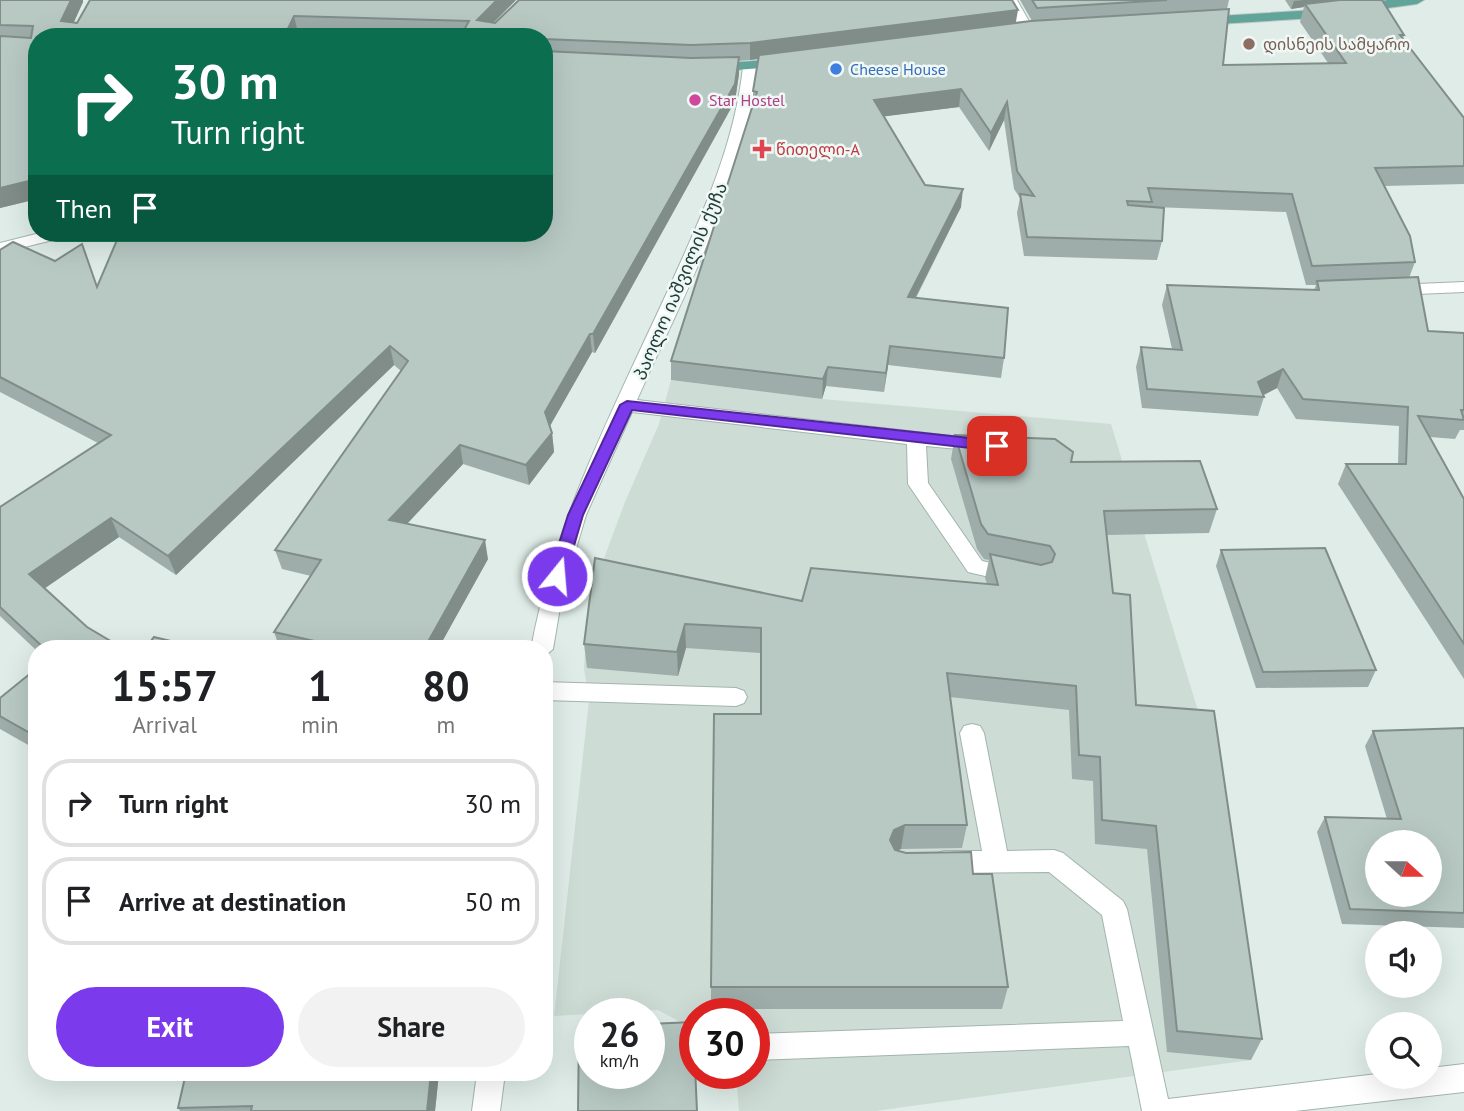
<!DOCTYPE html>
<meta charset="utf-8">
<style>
:root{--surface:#fff;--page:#f2f2f2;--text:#202124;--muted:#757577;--line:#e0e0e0;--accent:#7c3aed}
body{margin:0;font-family:"PT Sans","Noto Sans Georgian",sans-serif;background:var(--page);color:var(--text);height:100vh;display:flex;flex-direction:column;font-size:26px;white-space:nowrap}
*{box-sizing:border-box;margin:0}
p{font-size:23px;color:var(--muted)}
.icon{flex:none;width:38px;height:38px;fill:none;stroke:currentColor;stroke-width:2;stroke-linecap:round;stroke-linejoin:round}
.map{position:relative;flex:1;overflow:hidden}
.sheet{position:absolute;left:28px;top:640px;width:525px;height:441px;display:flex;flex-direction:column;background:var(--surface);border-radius:28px;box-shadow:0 7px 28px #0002}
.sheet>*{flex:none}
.guide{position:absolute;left:28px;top:28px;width:525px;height:214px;border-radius:28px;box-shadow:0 7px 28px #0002;background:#0b6e4f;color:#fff;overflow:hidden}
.needle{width:46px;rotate:111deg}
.buttons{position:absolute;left:1365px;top:830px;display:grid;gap:14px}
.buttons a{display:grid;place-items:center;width:77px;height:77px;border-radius:50%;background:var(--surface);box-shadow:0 7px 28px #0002;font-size:35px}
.speed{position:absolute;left:574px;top:998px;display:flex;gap:14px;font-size:35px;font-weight:700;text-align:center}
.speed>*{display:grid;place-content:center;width:91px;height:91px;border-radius:50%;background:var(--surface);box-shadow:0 7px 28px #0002;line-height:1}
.speed small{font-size:18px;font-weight:400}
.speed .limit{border:10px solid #d22;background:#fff;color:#111}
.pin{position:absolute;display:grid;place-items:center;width:60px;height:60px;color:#fff;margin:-30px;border-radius:14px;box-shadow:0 4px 10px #0006}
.me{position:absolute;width:77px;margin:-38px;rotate:17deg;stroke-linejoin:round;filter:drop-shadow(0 0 5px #0008)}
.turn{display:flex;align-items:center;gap:24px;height:147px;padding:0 28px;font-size:32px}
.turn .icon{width:91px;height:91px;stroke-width:2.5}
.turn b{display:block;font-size:49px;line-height:60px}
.then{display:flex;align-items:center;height:66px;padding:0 28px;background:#0003;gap:14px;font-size:26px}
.eta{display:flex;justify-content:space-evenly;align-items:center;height:119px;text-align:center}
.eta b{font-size:42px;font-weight:800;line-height:49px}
.button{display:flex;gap:14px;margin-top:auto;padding:14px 28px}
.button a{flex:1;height:80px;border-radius:42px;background:var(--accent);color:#fff;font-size:28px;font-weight:800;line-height:80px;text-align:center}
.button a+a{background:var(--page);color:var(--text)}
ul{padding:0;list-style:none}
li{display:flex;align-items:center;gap:21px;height:88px;margin:0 14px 10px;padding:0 14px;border:4px solid var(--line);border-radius:28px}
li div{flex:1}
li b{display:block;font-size:26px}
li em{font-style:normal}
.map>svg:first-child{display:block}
</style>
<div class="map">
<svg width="1464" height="1111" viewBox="0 0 1464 1111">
<rect width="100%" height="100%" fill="#dfece7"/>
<path fill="#cedcd6" d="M671 380 822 399 1111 424 1205 734 1251 1060 875 1111H739L736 1073H754V1013H695V1030L658 1010 554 1016 589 701 584 668 588 601 625 502 659 424Z"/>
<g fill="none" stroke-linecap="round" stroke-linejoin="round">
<defs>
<g id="minor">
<path d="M1003 0H1017L1035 32 1033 35H1023Z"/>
<path d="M750 63 757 67C745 184 684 293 637 400L987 440 990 445 980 451 926 446 928 483 982 561 1023 570 1026 575 1023 580 1015 583 968 572 908 484 907 444 632 412 586 515 562 596 553 649 544 657V649H531C554 521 615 406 669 288 702 215 734 147 743 67Z"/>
<path d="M40 233H67L65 237 0 253V243Z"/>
<path d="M1464 282V292L1393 295 1384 290 1393 285Z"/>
<path d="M544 682 736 688 744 691 747 697 744 703 736 706 544 700Z"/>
<path d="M972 724 980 726 984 733 1007 851 1054 850 1063 853 1123 901 1127 909 1168 1099 1377 1074 1430 1076V1068L1464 1064V1092L1295 1111H1142L1129 1046 754 1060V1034L1123 1021 1102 915 1049 872 944 873 935 870 931 862 935 854 944 851H982L960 733 964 726Z"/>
<path d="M477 1073H505L500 1111H472Z"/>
</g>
<g id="major">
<path d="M1388 0H1424L1417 4 1315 18 1202 25 1195 21 1202 17 1315 10Z"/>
<path d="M783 59 788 60V66L711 72 704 68 711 64Z"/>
</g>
</defs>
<use href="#minor" stroke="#a2b4af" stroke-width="2"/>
<use href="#major" stroke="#c0c9c7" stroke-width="2"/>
<use href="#minor" fill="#fff" fill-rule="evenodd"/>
<use href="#major" fill="#61a499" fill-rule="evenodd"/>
</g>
<g fill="#9eada9">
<path d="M0 0 83 2 74 22 77 23 516 0 494 22 1016 23 1032 21 1020 0H1229L1227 9 1223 65 1328 63 1300 22 1304 7 1291 9 1285 0H1382L1404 35 1403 39 1464 118V184L1384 186 1415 262 1409 278 1428 331 1464 333V430H1460L1455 439 1430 437 1464 499V679L1338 484 1346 464H1398L1399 426 1296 419 1277 388 1264 395V397L1258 416 1142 408 1136 367 1141 347 1172 349 1162 305 1167 285 1314 290 1316 285H1306L1286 212 1154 207 1162 241 1157 260 1024 256 1017 213 1020 198 1014 189 1004 120 989 151 959 107 884 116 925 185 961 207 916 298 1004 358 1001 378 888 365 884 392 826 386 822 399 671 380V361L753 104V91L758 59 739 61V74L735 101 595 353 592 352 550 426 552 433 554 452 529 485 463 464 407 523 488 559 438 649H280L274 632 311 576 282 569 275 550 401 371 394 365 176 575 119 537 45 588 87 627 124 649H37V651L0 616V507L98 443 0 392V250L98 287 544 233V37H418L298 33 37 37V199L0 208Z"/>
<path d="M955 435 1071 462 1217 509 1209 533 1107 535 1113 593 1136 705 1262 1039 1251 1060 1167 1052 1147 849 1095 844 1093 781 1072 779 1069 710 950 697 967 825 962 848 901 849 897 850 973 874 1008 987 1002 1009H711V987L760 714V653L686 648 678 676 587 668 584 644 802 601 987 584 985 578 989 560 984 559 977 549 951 459Z"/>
<path d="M1221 550 1376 670 1368 687 1256 688 1216 566Z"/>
<path d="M37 668V750L0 729V698Z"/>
<path d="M1464 728V928L1342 924 1317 832 1325 817 1387 819 1365 746 1373 731Z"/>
<path d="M439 1073 435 1111H180L178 1108Z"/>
</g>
<g fill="#818d89">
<path d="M71 0H83V2L67 37 61 21Z"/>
<path d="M497 0H516L479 37 477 20Z"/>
<path d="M1304 0H1366L1305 4 1304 7 1291 9 1294 1Z"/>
<path d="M1018 10 1015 27 750 60V43Z"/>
<path d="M294 16 298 33 296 37H284Z"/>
<path d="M739 57V74L735 101 595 353 593 334Z"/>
<path d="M961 89 959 107 872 118 874 100Z"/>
<path d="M1007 102 1004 120 989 151 991 133Z"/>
<path d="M37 179V199L0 208V188Z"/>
<path d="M963 189 961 207 906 316 908 297Z"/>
<path d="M590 334 592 352 547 431 545 412Z"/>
<path d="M390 346 394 365 176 575 168 556Z"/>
<path d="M890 346 888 365 884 392 886 373Z"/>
<path d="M828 367 826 386 822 399 823 379Z"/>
<path d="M1283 369 1277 388 1261 396 1258 382Z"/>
<path d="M552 433 554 452 529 485 526 465Z"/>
<path d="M460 445 463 464 393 539 389 520Z"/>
<path d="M111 518 119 537 38 593 29 574Z"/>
<path d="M485 540 488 559 438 649H424Z"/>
<path d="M685 624 686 648 678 676 677 652Z"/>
<path d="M905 825 901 849 891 853 890 840 894 830Z"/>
<path d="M431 1073H439L435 1111H427Z"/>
</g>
<g fill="#b8c9c4" stroke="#818d89" stroke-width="2" fill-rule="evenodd">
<path d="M0 0H71L61 21 77 23 90 0H497L477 20 495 23 519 0H1012L1018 10 750 43 691 45 544 39V37H460L469 21 294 16 284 37H37V179L0 188V36L31 38 33 26 0 25Z"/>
<path d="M1032 0H1167L1037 8Z"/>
<path d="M1340 0H1382L1404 35H1400L1464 118V166L1375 168 1410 236 1415 262 1312 266 1292 194 1148 188 1152 202 1127 201 1128 205 1164 208 1162 241 1027 237 1020 194 1034 196 1017 171 1007 102 991 133 961 89 874 100 925 185 963 189 908 297 1008 308 1004 358 890 346 886 373 828 367 823 379 671 361 757 92 753 91 759 55 1031 21 1229 9 1223 65 1346 63 1305 4Z"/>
<path d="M544 51 691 58 739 57 735 84 593 334H590L545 412 552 433 526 465 460 445 389 520 485 540 424 649H350L274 632 321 560 275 550 408 361 390 346 168 556 111 518 29 574 87 627 124 649H45L0 607V507L111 435 0 377V250L13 242 55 261 82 244 97 287 120 233H544Z"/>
<path d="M1418 277 1428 331 1464 333V410H1461L1464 420 1418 416 1464 499V644L1346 464H1406L1408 407 1303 399 1283 369 1258 382 1264 397 1147 389 1141 347 1182 350 1167 285 1319 290 1317 281Z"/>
<path d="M955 435 1055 439 1073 452 1071 462 1200 461 1217 509 1104 511 1113 593 1130 595 1136 705 1214 711 1262 1039 1177 1031 1156 826 1102 820 1100 757 1079 755 1076 686 947 673 967 825H905L894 830 890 840 895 850 906 853 971 852 973 874H992L1008 987H711L714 714H761V628L685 624 677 652 584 644 595 558 802 601 811 568 998 585 990 554 1041 565 1052 562 1055 554 1050 546 988 534 981 524Z"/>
<path d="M1325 548 1376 670 1263 672 1221 550Z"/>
<path d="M154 637 204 649H145Z"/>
<path d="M37 668V737L0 716V698Z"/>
<path d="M1464 728V913L1350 909 1325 817 1401 819 1373 731ZM1377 842H1430V894H1377Z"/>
<path d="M693 1022 697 1111H578L579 1028H590V1073H649V1024Z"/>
<path d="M186 1073H431L427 1111H251L252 1106 178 1108Z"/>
</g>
<path fill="#7c3aed" stroke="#51269a" stroke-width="2" d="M627 401 997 441 1004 446 997 451 632 410 583 515 565 576 557 581 551 580 549 576 568 515 620 405Z"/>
<circle fill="#8d6e63" stroke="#f0f8f5" stroke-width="2.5" cx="1249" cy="44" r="7"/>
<circle fill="#3f7fe0" stroke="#f0f8f5" stroke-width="2.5" cx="836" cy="69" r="7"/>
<circle fill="#d1479c" stroke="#f0f8f5" stroke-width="2.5" cx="695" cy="100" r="7"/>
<path fill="#e0444e" stroke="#f0f8f5" stroke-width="2.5" d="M758.5 138.5h7v7h7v7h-7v7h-7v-7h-7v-7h7z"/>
<g text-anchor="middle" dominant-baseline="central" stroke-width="5" stroke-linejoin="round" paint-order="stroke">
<g font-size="16" fill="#785e54" stroke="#f0f8f5" text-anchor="start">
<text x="1263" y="44">დისნეის სამყარო</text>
</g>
<g font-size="16" fill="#366cbe" stroke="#f0f8f5" text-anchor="start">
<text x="850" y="69">Cheese House</text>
</g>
<g font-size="16" fill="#b23c85" stroke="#f0f8f5" text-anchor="start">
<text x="709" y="100">Star Hostel</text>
</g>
<g font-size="16" fill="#be3a42" stroke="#f0f8f5" text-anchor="start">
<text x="776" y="149">წითელი-A</text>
</g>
<g font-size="18" fill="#1f3d38" stroke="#f0f8f5">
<text transform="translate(680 281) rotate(-67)">პაოლო იაშვილის ქუჩა</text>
</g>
</g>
</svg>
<div class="buttons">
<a><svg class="needle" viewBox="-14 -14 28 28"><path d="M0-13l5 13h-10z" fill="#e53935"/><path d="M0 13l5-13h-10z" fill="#757577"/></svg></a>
<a><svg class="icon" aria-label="sound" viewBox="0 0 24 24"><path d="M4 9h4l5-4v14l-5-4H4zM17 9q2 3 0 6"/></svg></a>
<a><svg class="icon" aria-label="search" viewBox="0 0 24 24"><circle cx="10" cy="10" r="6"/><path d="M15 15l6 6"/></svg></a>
</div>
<div class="speed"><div>26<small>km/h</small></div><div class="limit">30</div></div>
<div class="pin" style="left:997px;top:446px;background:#d93025"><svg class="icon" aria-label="arrive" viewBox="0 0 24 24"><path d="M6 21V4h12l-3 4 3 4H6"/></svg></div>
<svg class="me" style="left:557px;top:576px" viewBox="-20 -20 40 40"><circle r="17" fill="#7c3aed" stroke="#fff" stroke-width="3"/><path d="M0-11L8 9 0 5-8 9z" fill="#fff"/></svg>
<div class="guide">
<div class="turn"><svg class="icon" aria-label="right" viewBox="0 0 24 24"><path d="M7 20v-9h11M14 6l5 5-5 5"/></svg><div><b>30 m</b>Turn right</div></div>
<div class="then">Then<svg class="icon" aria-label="arrive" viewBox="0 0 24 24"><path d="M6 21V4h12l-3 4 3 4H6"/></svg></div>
</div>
<section class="sheet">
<div class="eta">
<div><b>15:57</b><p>Arrival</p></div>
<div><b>1</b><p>min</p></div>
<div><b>80</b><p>m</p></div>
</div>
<ul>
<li><svg class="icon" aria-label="right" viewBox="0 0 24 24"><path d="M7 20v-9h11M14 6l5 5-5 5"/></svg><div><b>Turn right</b></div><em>30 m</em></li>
<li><svg class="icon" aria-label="arrive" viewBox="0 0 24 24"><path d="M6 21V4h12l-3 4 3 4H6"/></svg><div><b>Arrive at destination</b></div><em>50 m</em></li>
</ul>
<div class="button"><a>Exit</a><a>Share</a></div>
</section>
</div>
